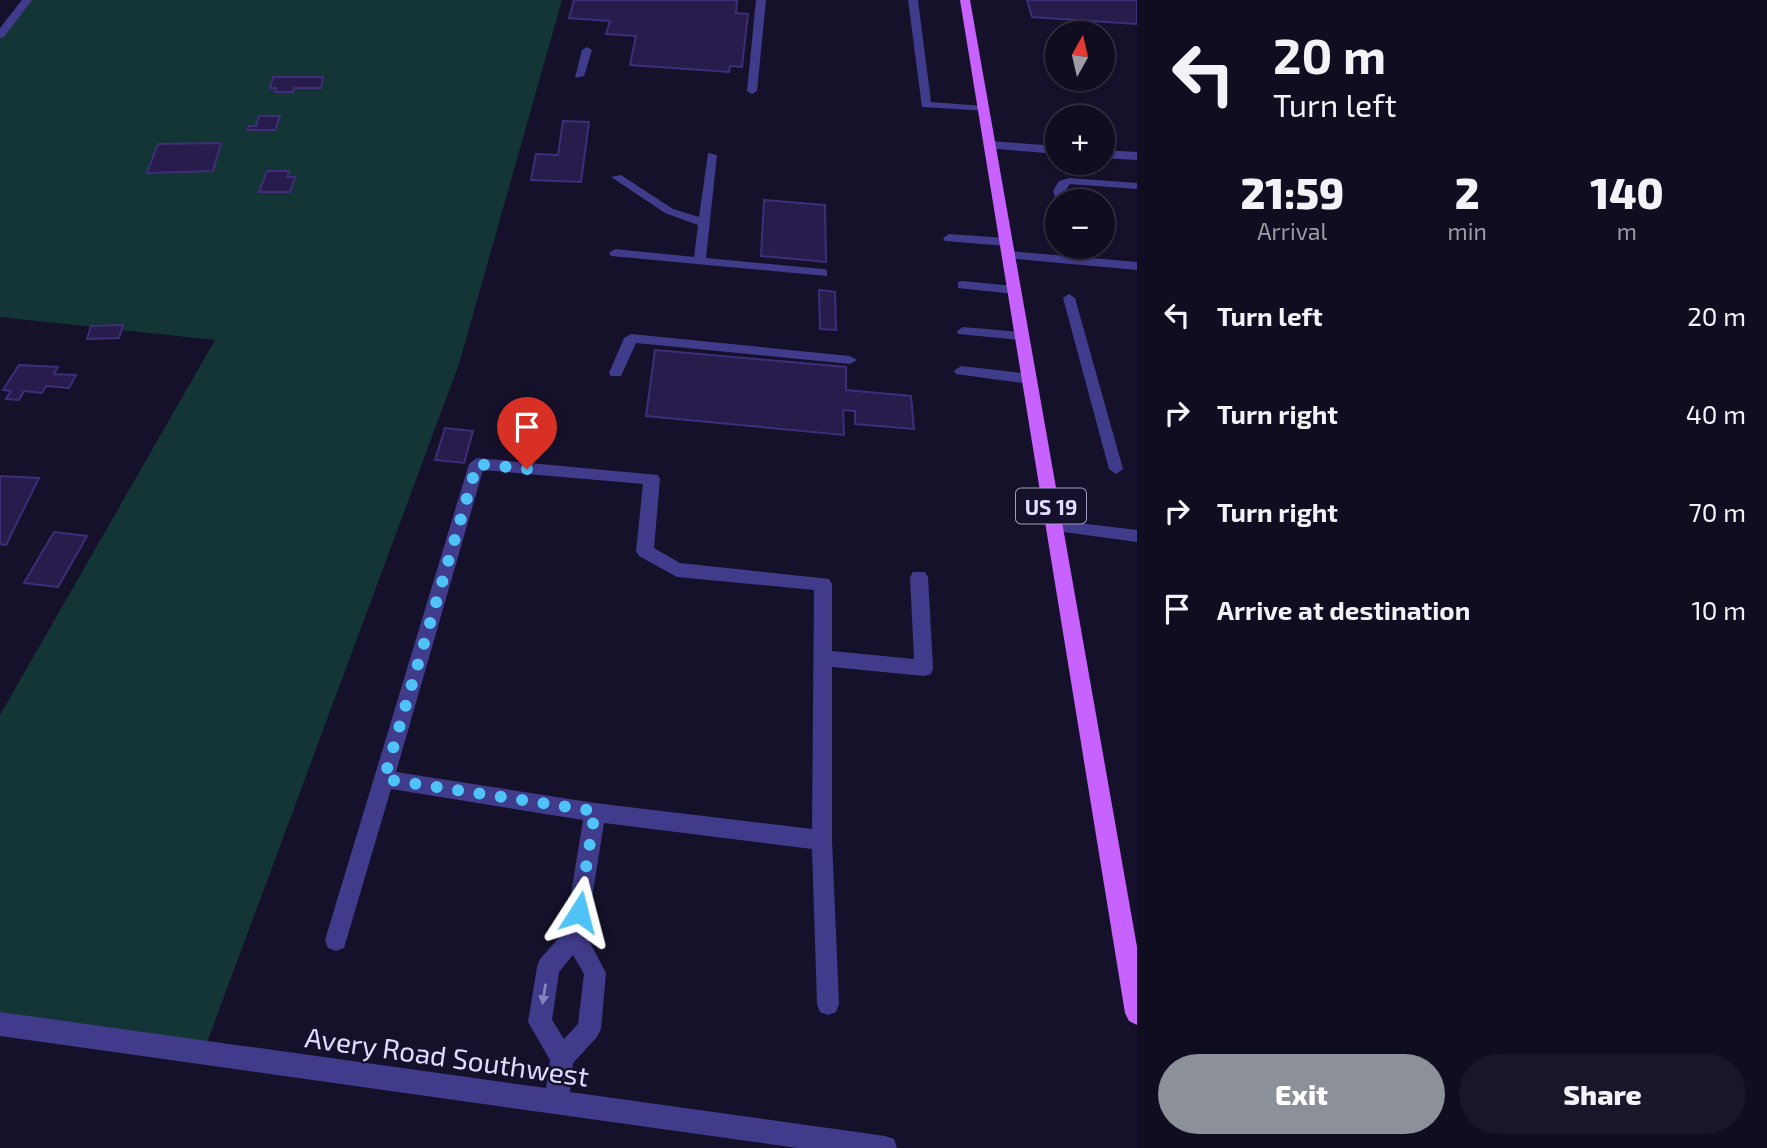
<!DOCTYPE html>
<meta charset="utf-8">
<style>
:root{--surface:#100d20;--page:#191629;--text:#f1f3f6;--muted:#9c9ca5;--line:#302d3e;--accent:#8c9099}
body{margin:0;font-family:"Exo 2",sans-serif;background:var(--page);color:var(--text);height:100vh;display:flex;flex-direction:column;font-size:26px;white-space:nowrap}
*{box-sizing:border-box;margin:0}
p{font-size:23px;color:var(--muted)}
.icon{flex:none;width:38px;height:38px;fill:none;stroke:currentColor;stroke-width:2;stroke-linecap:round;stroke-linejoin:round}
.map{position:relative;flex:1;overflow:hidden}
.drawer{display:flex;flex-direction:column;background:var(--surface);width:630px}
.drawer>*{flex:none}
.banner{background:#100d20;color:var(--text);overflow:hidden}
.needle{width:46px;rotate:8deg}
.fabs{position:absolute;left:1045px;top:21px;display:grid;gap:14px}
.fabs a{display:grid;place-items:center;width:70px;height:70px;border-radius:50%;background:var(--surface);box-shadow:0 2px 5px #0004,0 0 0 2px var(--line);font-size:35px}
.pin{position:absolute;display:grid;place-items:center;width:60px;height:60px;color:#fff;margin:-72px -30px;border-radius:50% 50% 50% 0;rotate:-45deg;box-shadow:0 0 7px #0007}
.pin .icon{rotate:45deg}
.me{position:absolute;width:77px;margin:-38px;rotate:9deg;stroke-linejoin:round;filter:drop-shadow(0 0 5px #0008)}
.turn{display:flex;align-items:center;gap:24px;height:147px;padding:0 21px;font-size:32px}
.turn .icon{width:91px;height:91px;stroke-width:2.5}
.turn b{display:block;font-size:49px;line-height:60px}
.eta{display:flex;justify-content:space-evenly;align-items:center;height:119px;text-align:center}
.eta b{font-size:42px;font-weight:800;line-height:49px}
.primary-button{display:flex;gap:14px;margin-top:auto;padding:14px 21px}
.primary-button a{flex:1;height:80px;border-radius:42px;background:var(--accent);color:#fff;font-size:28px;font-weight:800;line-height:80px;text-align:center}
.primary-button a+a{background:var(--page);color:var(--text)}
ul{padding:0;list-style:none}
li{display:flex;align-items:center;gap:21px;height:98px;padding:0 21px}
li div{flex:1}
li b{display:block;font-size:26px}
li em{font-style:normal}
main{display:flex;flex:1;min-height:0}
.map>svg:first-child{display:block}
</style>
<main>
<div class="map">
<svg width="1137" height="1148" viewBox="0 0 1137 1148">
<rect width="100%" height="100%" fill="#16112b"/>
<path fill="#133535" d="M31 0H562L459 364 202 1056 0 1023V715L215 340 0 317V35Z"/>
<g fill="#271c4c" stroke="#3e2e79" stroke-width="2">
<path d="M574 0H737L736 13 748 14 742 67 730 66 729 72 630 65 636 36 606 34 610 21 569 18Z"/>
<path d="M1027 0H1137V24L1032 17Z"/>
<path d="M273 77H323L321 88H294L293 92H275L276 88H270Z"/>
<path d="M259 116H280L275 130H247L249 126H256Z"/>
<path d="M563 121 589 122 581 182 531 180 536 154 558 155Z"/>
<path d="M221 143 213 171 147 173 158 144Z"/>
<path d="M267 171H289L287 177H295L290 192H259Z"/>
<path d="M764 200 825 205 826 262 761 256Z"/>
<path d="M819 290 835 292 836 330 820 329Z"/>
<path d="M123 325 119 338 87 339 91 326Z"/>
<path d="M655 350 846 367V390L911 396 914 429 855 424V411L843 410 844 435 646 416Z"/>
<path d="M19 365 58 367 54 374 76 375 69 388 46 386 42 393 24 391 19 400 6 399 11 391 3 390Z"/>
<path d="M445 428 473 431 464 463 435 460Z"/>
<path d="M0 476 39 478 6 545 0 544Z"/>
<path d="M54 532 87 536 58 587 24 583Z"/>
</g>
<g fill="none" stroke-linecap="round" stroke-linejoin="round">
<g fill="#403b8b" fill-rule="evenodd">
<path d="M756 0H766L757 91 752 94 747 91Z"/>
<path d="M908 0H918L931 102 984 106 989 109 988 111 922 107Z"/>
<path d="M587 47 592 50 584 76 575 78 582 50Z"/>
<path d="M708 153 717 155 706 258 823 269 827 270V276L611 256 609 253 615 249 694 257 698 225 665 213 611 177 621 175 673 209 699 217Z"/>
<path d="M1069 178 1137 183V189L1070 184 1065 191 1067 201H1057V203L1053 191 1059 181Z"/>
<path d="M949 234 1006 238 1012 242 1006 246 945 241 943 238Z"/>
<path d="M1008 251 1137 262V270L1004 258 1002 255Z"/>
<path d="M962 281 1014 286 1020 290 1014 294 958 288V282Z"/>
<path d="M1069 294 1075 298 1123 469 1116 474 1109 469 1063 298Z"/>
<path d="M963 327 1022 332 1029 336 1022 340 958 334 957 331Z"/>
<path d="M631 334 850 356 857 360 850 364 636 343 621 376H611L609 373 624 338Z"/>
<path d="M961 366 1030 374 1037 379 1030 384 956 374 954 371Z"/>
<path d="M1054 520 1137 530V542L1049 530 1046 526Z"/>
</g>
<g fill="#403b8b" fill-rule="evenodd">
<path d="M990 141 1057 146V154L986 148 984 145Z"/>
<path d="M1102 150 1137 152V160L1102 158Z"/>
<path d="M477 458 658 475 660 479 654 548 680 563 829 579 832 584V651L914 659 910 577 913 572H925L928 577 933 668 931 674 924 676 832 667V840L839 1004 836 1012 828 1015 820 1012 817 1004 812 849 604 823 586 935 606 973 601 1029 597 1037 573 1063 570 1092 885 1136 894 1139 897 1148H797L0 1036V1012L546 1088 550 1060 528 1022 537 967 540 959 565 931 583 820 391 789 344 948 336 951 328 948 325 940 469 464ZM483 470 643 484 636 551 639 556 677 577 814 590 812 829 595 803 396 772ZM573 955 584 974 578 1024 564 1039 552 1020 559 972Z"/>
</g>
<path fill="#403b8b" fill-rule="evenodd" d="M22 0H32L4 37 0 38V28Z"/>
<path fill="#c862ff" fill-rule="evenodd" d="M960 0H970L1137 947V1025L1129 1021 1125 1013Z"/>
</g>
<defs><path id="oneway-solid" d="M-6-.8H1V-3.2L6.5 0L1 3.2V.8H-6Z" transform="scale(1.75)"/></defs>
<use fill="#8883bf" href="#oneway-solid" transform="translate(544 994) rotate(99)"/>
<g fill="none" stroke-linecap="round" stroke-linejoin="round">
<path stroke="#4fc3f7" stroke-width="12" stroke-dasharray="0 21.6" d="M527 469 477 464 384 779 595 811 579 912"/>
</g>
<g text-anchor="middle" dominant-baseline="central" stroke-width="5" stroke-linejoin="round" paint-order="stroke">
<rect fill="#16112b" stroke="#a39ebf" stroke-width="2" x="1016" y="488.5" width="70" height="35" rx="5"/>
<g font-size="21" font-weight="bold" fill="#e0dbff">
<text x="1051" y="506">US 19</text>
</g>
<g font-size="28" fill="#e0dbff" stroke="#16112b">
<text transform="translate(447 1056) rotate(8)">Avery Road Southwest</text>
</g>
</g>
</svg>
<div class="fabs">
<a><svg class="needle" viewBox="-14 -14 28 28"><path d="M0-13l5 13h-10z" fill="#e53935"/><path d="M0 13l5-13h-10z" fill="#9c9ca5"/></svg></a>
<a>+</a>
<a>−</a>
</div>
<div class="pin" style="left:527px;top:469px;background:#d93025"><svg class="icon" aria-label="arrive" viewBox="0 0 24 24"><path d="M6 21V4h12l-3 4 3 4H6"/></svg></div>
<svg class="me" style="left:579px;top:912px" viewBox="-20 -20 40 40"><path d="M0-17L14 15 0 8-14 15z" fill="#4fc3f7" stroke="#fff" stroke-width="4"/></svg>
</div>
<section class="drawer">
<div class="banner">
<div class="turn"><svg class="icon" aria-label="left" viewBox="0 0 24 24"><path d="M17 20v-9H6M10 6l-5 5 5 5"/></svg><div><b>20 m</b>Turn left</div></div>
</div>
<div class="eta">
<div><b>21:59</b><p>Arrival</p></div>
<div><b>2</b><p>min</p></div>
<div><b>140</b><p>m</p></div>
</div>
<ul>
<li><svg class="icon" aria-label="left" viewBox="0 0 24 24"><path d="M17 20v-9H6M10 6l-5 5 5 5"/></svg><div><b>Turn left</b></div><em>20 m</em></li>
<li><svg class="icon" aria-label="right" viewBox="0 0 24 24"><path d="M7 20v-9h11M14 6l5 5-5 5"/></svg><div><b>Turn right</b></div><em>40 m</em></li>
<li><svg class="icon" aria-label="right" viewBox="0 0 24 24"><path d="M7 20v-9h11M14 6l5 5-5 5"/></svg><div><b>Turn right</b></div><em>70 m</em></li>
<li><svg class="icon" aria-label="arrive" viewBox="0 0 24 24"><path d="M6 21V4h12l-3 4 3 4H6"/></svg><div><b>Arrive at destination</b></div><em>10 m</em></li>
</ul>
<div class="primary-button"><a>Exit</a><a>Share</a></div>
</section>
</main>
